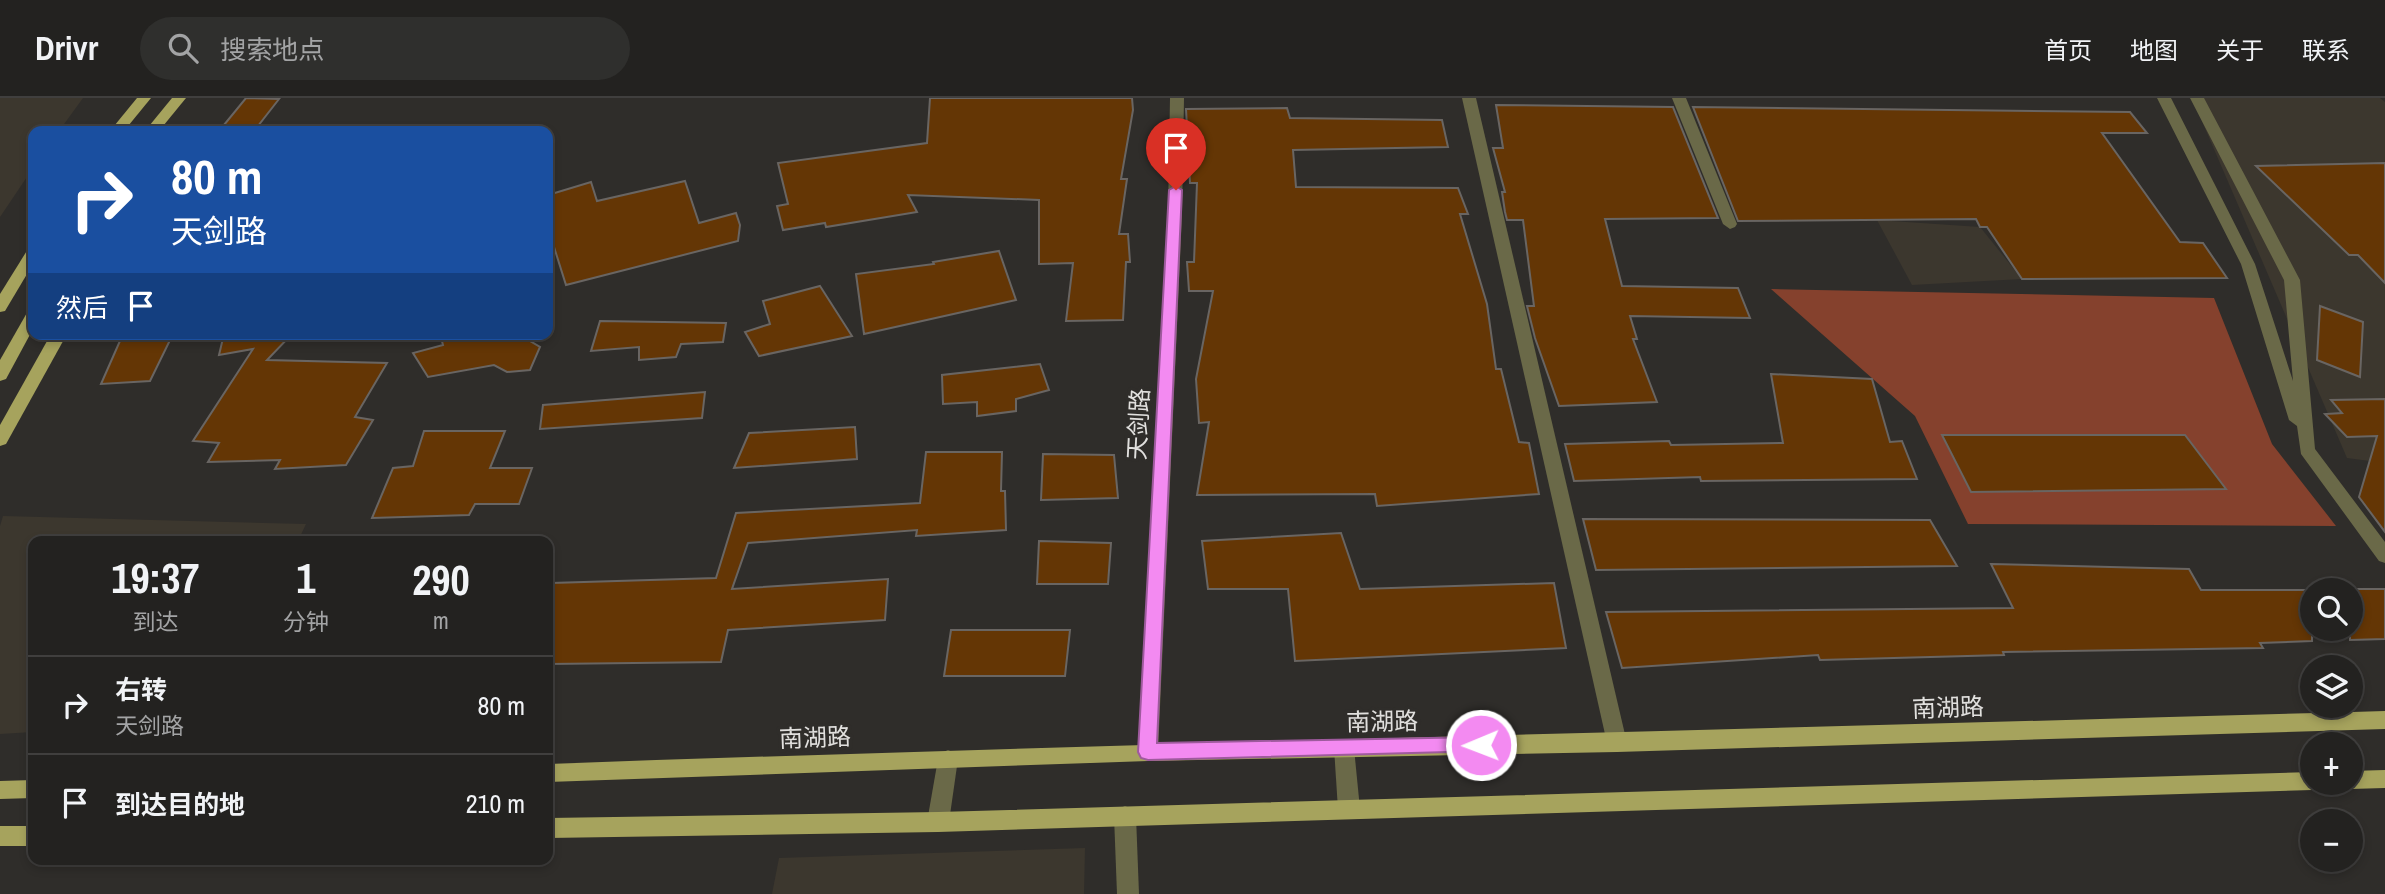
<!DOCTYPE html>
<html lang="zh">
<meta charset="utf-8">
<style>
:root{--surface:#232220;--page:#2f2f2d;--text:#f1f3f6;--muted:#a3a4a5;--line:#403f3e}
body{margin:0;font-family:"Archivo Narrow","Noto Sans SC",sans-serif;background:var(--page);color:var(--text);height:100vh;display:flex;flex-direction:column;font-size:26px;white-space:nowrap}
*{box-sizing:border-box;margin:0}
p{font-size:23px;color:var(--muted)}
.icon{flex:none;width:38px;height:38px;fill:none;stroke:currentColor;stroke-width:2;stroke-linecap:round;stroke-linejoin:round}
.map{position:relative;flex:1;overflow:hidden}
.side{position:absolute;left:28px;top:438px;width:525px;height:329px;display:flex;flex-direction:column;background:var(--surface);border-radius:14px;box-shadow:0 4px 10px #0003,0 0 0 2px var(--line)}
.side>*{flex:none}
.hud{position:absolute;left:28px;top:28px;width:525px;height:214px;border-radius:14px;box-shadow:0 4px 10px #0003,0 0 0 2px var(--line);background:#1a4fa0;color:#fff;overflow:hidden}
.buttons{position:absolute;left:2300px;top:480px;display:grid;gap:14px}
.buttons a{display:grid;place-items:center;width:63px;height:63px;border-radius:50%;background:var(--surface);box-shadow:0 4px 10px #0003,0 0 0 2px var(--line);font-size:35px}
.pin{position:absolute;display:grid;place-items:center;width:60px;height:60px;color:#fff;margin:-72px -30px;border-radius:50% 50% 50% 0;rotate:-45deg;box-shadow:0 0 7px #0007}
.pin .icon{rotate:45deg}
.me{position:absolute;width:77px;margin:-38px;rotate:269deg;stroke-linejoin:round;filter:drop-shadow(0 0 5px #0008)}
.turn{display:flex;align-items:center;gap:24px;height:147px;padding:0 28px;font-size:32px}
.turn .icon{width:91px;height:91px;stroke-width:2.5}
.turn b{display:block;font-size:49px;line-height:60px}
.then{display:flex;align-items:center;height:66px;padding:0 28px;background:#0003;gap:14px;font-size:26px}
.eta{display:flex;justify-content:space-evenly;align-items:center;height:119px;text-align:center}
.eta b{font-size:42px;font-weight:700;line-height:49px}
ul{padding:0;list-style:none}
li{display:flex;align-items:center;gap:21px;height:98px;padding:0 28px;border-top:2px solid var(--line)}
li div{flex:1}
li b{display:block;font-size:26px}
li em{font-style:normal}
header{display:flex;align-items:center;gap:42px;box-sizing:border-box;height:98px;padding:0 35px;background:var(--surface);border-bottom:2px solid var(--line)}
header strong{font-size:33px}
nav{display:flex;gap:38px;margin-inline-start:auto;font-size:24px}
.search{width:490px;height:63px;background:var(--page);display:flex;align-items:center;gap:18px;box-sizing:border-box;padding:0 24px;border-radius:38px;color:var(--muted);font-size:26px}
.map>svg:first-child{display:block}
</style>
<header>
<strong>Drivr</strong>
<div class="search"><svg class="icon" aria-label="search" viewBox="0 0 24 24"><circle cx="10" cy="10" r="6"/><path d="M15 15l6 6"/></svg>搜索地点</div>
<nav><a>首页</a><a>地图</a><a>关于</a><a>联系</a></nav>
</header>
<div class="map">
<svg width="2385" height="796" viewBox="0 0 2385 796">
<rect width="100%" height="100%" fill="#2f2d2a"/>
<g fill="#3c372e">
<path d="M0 0H83L59 33H33V70L0 119Z"/>
<path d="M2192 0H2380L2385 4V365L2347 360Z"/>
<path d="M1877 122 1980 129 2022 181 1912 187Z"/>
<path d="M3 418 306 426 298 443H33V634L0 636V428Z"/>
<path d="M1085 750 1084 796H772L779 760Z"/>
</g>
<path fill="#85412d" d="M1771 191 2214 200 2272 346 2336 428 1968 426 1915 318Z"/>
<g fill="#643605" stroke="#696562" stroke-width="2">
<path d="M246 0 279 1 254 33H219Z"/>
<path d="M930 0H1132L1133 12 1121 81H1127L1119 136H1128L1130 164H1126L1123 222 1066 223 1073 165 1039 166V102L908 97 917 114 826 129 825 125 783 132 777 108 788 106 778 65 927 45Z"/>
<path d="M1496 7 1673 9 1718 120 1605 121 1622 188 1738 190 1750 220 1630 218 1637 241H1633L1657 304 1559 308 1535 240 1527 208H1534L1523 122H1507L1505 114 1502 94H1505L1493 50H1503Z"/>
<path d="M1693 9 2130 14 2147 35H2102L2180 144 2203 145 2227 180 2022 181 1987 129H1980L1976 121 1738 123Z"/>
<path d="M1287 10 1290 20 1442 22 1448 49 1293 52 1296 89 1458 90 1468 116H1460L1487 206 1496 271H1501L1519 344 1529 345 1539 396 1377 408 1375 396 1197 397 1209 324 1199 325 1196 281 1213 193H1189L1187 164H1194L1197 85H1190L1186 11Z"/>
<path d="M2385 65V185L2358 157H2349L2256 68Z"/>
<path d="M685 83 699 125 736 115 740 127 738 143 566 187 548 130V97L591 84 597 103Z"/>
<path d="M999 153 1016 202 864 236 856 176 934 166 933 164Z"/>
<path d="M820 188 852 238 759 258 745 234 770 226 763 203Z"/>
<path d="M2320 208 2363 224 2360 279 2317 262Z"/>
<path d="M600 223 726 225 723 244 681 246 676 259 639 262V249L591 253Z"/>
<path d="M123 236H173L150 283 101 286Z"/>
<path d="M224 236H292L267 262 387 265 355 319 373 322 346 367 275 371 280 362 208 364 219 345 193 343 253 251 219 257Z"/>
<path d="M440 236H518L540 249 530 272 507 274 494 267 428 279 413 255 443 247Z"/>
<path d="M1040 266 1049 292 1016 301V313L977 318V304L943 306 942 277Z"/>
<path d="M1771 276 1872 281 1890 344 1902 343 1917 381 1701 383 1700 379 1574 383 1565 346 1669 343 1671 347 1783 345Z"/>
<path d="M705 294 702 320 540 331 543 307Z"/>
<path d="M2385 301V434L2359 399 2377 338 2347 339 2325 316 2342 315 2331 302Z"/>
<path d="M855 329 857 361 734 370 749 335Z"/>
<path d="M424 333H505L490 370H532L519 406H475L469 417 372 420 393 370 413 368Z"/>
<path d="M1942 337H2185L2226 391 1971 394Z"/>
<path d="M926 354H1002L1001 393H1005L1006 432 916 438 917 432 748 445 732 491 888 481 885 522 728 532 721 564 548 566V494L551 485 716 480 736 415 920 405Z"/>
<path d="M1043 356 1114 357 1118 400 1041 402Z"/>
<path d="M1583 421 1930 422 1957 468 1596 472Z"/>
<path d="M1341 435 1360 491 1554 485 1566 550 1295 563 1288 491H1208L1202 443Z"/>
<path d="M1039 443 1111 445 1108 486H1037Z"/>
<path d="M1991 466 2189 471 2201 492H2312V543L2260 545 2263 550 2003 554 2004 557 1820 562 1818 557 1622 570 1606 514 2013 510Z"/>
<path d="M2350 491H2385V541L2350 542Z"/>
<path d="M951 532H1070L1065 578H944Z"/>
</g>
<g fill="none" stroke-linecap="round" stroke-linejoin="round">
<g fill="#6a6948" fill-rule="evenodd">
<path d="M1170 0H1184L1182 116 1158 654 1155 660 1148 663 1141 660 1138 654 1168 116Z"/>
<path d="M1462 0H1476L1627 645 1624 651 1617 654 1610 651 1607 645Z"/>
<path d="M1672 0H1686L1737 126 1735 129 1730 131 1723 126Z"/>
<path d="M2157 0H2171L2255 166 2293 283 2284 182 2190 0H2204L2300 182 2315 351 2385 444V465L2379 463 2301 356 2297 328 2289 322 2241 166Z"/>
<path d="M1344 641 1351 644 1354 650 1360 711 1356 718 1349 721 1342 718 1338 711 1334 650 1337 644Z"/>
<path d="M948 652 955 655 958 661 949 724 945 731 938 734 931 731 927 724 938 661 941 655Z"/>
<path d="M1125 708 1132 711 1136 718 1139 796H1117L1114 718 1118 711Z"/>
</g>
<g fill="#a6a35d" fill-rule="evenodd">
<path d="M137 0H151L124 33H110Z"/>
<path d="M172 0H186L159 33H145Z"/>
<path d="M33 149V166L5 213 0 214V196L28 151Z"/>
<path d="M33 212V231L6 281 0 283V262L28 213Z"/>
<path d="M51 236H67L6 346 0 348V327Z"/>
<path d="M2385 613V631L1617 654 1148 663 548 684V666C1160 644 1773 631 2385 613Z"/>
<path d="M2385 672V690L2350 691 2343 689 2341 684H2350V673Z"/>
<path d="M2312 674V684H2322L2319 690 2312 692 938 734 548 740V720L938 714Z"/>
<path d="M33 682V700L0 701V683Z"/>
<rect x="0" y="728" width="33" height="20"/>
</g>
</g>
<path fill="#f38af1" stroke="#9e5a9d" stroke-width="2" d="M1176 88 1182 92 1157 645 1481 639 1487 642 1490 647 1487 653 1148 662 1141 660 1138 654 1169 92Z"/>
<g text-anchor="middle" dominant-baseline="central" stroke-width="7" stroke-linejoin="round" paint-order="stroke">
<g font-size="24" fill="#e1e0de" stroke="#2f2d2a">
<text transform="translate(1138 326) rotate(-87)">天剑路</text>
<text transform="translate(1948 609) rotate(-2)">南湖路</text>
<text transform="translate(1382 623) rotate(-1)">南湖路</text>
<text transform="translate(815 639) rotate(-2)">南湖路</text>
</g>
</g>
</svg>
<div class="buttons">
<a><svg class="icon" aria-label="search" viewBox="0 0 24 24"><circle cx="10" cy="10" r="6"/><path d="M15 15l6 6"/></svg></a>
<a><svg class="icon" aria-label="layers" viewBox="0 0 24 24"><path d="M12 4l9 5-9 5-9-5zM3 14l9 5 9-5"/></svg></a>
<a>+</a>
<a>−</a>
</div>
<div class="pin" style="left:1176px;top:92px;background:#d93025"><svg class="icon" aria-label="arrive" viewBox="0 0 24 24"><path d="M6 21V4h12l-3 4 3 4H6"/></svg></div>
<svg class="me" style="left:1481px;top:647px" viewBox="-20 -20 40 40"><circle r="17" fill="#f38af1" stroke="#fff" stroke-width="3"/><path d="M0-11L8 9 0 5-8 9z" fill="#fff"/></svg>
<div class="hud">
<div class="turn"><svg class="icon" aria-label="right" viewBox="0 0 24 24"><path d="M7 20v-9h11M14 6l5 5-5 5"/></svg><div><b>80 m</b>天剑路</div></div>
<div class="then">然后<svg class="icon" aria-label="arrive" viewBox="0 0 24 24"><path d="M6 21V4h12l-3 4 3 4H6"/></svg></div>
</div>
<section class="side">
<div class="eta">
<div><b>19:37</b><p>到达</p></div>
<div><b>1</b><p>分钟</p></div>
<div><b>290</b><p>m</p></div>
</div>
<ul>
<li><svg class="icon" aria-label="right" viewBox="0 0 24 24"><path d="M7 20v-9h11M14 6l5 5-5 5"/></svg><div><b>右转</b><p>天剑路</p></div><em>80 m</em></li>
<li><svg class="icon" aria-label="arrive" viewBox="0 0 24 24"><path d="M6 21V4h12l-3 4 3 4H6"/></svg><div><b>到达目的地</b></div><em>210 m</em></li>
</ul>
</section>
</div>
